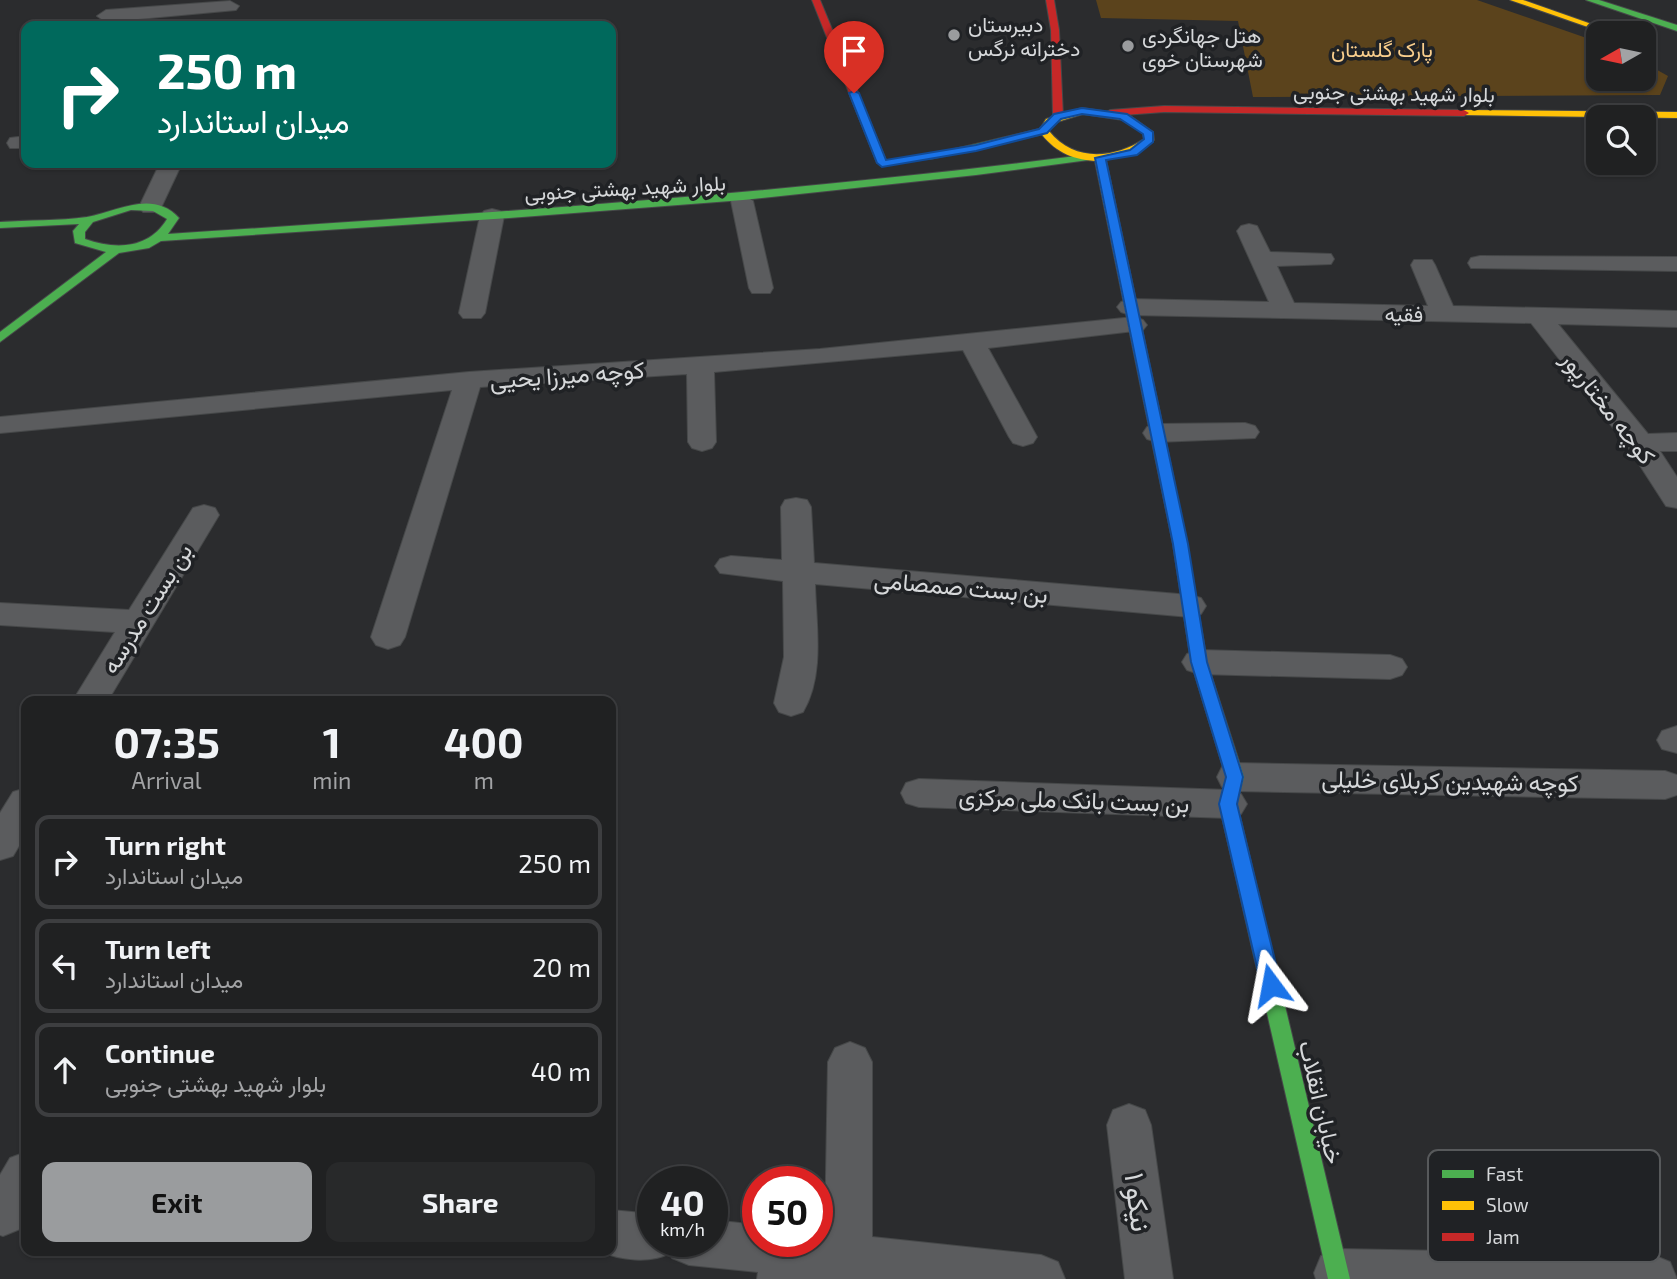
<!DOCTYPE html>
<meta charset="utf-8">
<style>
:root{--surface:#202122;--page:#28292a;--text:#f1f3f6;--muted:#a2a3a5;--line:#3d3e40;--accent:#9a9c9e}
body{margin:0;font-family:"Exo 2",Vazirmatn,sans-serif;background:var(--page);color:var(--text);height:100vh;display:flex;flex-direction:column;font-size:26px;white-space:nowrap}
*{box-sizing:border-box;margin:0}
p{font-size:23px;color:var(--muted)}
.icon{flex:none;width:38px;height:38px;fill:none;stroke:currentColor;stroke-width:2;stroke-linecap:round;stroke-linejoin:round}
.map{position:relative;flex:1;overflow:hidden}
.side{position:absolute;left:21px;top:696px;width:595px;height:560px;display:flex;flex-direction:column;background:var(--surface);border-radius:14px;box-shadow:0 2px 5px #0004,0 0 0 2px var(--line)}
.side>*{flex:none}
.guide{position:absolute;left:21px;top:21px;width:595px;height:147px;border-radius:14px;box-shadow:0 2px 5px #0004,0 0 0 2px var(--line);background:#00695c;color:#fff;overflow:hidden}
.needle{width:46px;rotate:261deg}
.tools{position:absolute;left:1586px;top:21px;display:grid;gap:14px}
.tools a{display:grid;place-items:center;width:70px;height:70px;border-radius:14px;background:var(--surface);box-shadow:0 2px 5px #0004,0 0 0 2px var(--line);font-size:35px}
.speed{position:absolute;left:637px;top:1166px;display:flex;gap:14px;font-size:35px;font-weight:700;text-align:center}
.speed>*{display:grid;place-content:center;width:91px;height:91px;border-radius:50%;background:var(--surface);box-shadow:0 2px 5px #0004,0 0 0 2px var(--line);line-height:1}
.speed small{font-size:18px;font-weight:400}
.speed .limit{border:10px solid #d22;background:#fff;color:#111}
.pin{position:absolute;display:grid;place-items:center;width:60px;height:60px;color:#fff;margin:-72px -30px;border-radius:50% 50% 50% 0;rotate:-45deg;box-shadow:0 0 7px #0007}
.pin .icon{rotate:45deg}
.me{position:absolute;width:77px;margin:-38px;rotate:347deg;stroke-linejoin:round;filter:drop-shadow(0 0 5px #0008)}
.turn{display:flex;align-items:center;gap:24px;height:147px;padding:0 21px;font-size:32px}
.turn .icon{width:91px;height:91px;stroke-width:2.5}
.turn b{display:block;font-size:49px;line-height:60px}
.eta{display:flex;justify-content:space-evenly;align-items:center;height:119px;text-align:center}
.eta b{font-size:42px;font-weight:700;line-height:49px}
.button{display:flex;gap:14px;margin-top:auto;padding:14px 21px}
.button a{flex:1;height:80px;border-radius:14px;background:var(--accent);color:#111;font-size:28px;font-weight:700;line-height:80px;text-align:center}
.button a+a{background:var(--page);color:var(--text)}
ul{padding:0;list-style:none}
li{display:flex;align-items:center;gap:21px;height:94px;margin:0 14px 10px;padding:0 7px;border:4px solid var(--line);border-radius:14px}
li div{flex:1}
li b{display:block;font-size:26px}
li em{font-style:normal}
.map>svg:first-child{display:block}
</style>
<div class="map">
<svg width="1677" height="1279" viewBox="0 0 1677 1279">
<rect width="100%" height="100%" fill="#2b2c2e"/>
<path fill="#5b431c" d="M1096 0H1477L1598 42V79H1643V62L1668 76 1660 95 1253 97 1238 21 1101 18Z"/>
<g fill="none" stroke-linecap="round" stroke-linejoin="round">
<defs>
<g id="street">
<path d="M230 1 239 6 236 10 106 22 97 16 106 10Z"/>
<path d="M26 136V148H10L7 143 10 138Z"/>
<path d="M160 163H182L159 212H143L139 207Z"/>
<path d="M742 194 753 201 773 288 770 293H752L749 288 731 201Z"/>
<path d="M492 209 500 211 504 216 485 313 481 318H463L459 313 480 216 484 211Z"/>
<path d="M1249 224 1257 226 1270 252 1331 254 1334 259 1331 264 1277 266 1294 303 1428 306 1411 265 1414 260H1432L1435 265 1453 306 1677 311V327L1558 324 1648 434 1677 433V451H1660L1677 477V508L1666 506 1628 447 1531 323 1130 315 1121 312 1117 307 1121 302 1130 299 1269 302 1237 231 1241 226Z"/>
<path d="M1480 256 1677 257V271L1471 268 1468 263 1471 258Z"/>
<path d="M1134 317 1143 320 1147 325 1143 330 988 348 1037 437 1033 443 1023 446 1013 443 1009 437 963 350 714 372 716 442 712 448 702 451 692 448 688 442 687 374 480 387 405 637 400 645 388 649 376 645 371 637 452 390 0 433V417L469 372 820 349Z"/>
<path d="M1245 423 1255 426 1259 432 1255 438 1157 442 1147 439 1143 433 1147 427 1157 424Z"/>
<path d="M796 498 807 500 811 507 814 563 1190 595 1201 598 1206 606 1201 614 1190 617 815 584C816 625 825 675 803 712L791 716 779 712 774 703 784 657 783 581 720 573 715 566 720 559 731 556 782 560 781 507 785 500Z"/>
<path d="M204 505 215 508 219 515 107 702H72L115 632 0 625V603L129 610 193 508Z"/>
<path d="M1199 650 1390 655 1402 659 1407 667 1402 675 1390 679 1199 674 1187 670 1182 662 1187 654Z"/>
<path d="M1677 726V753L1662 749 1657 740 1662 731Z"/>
<path d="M1235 763 1665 771 1677 775V795L1665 799 1235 791 1222 787 1217 777 1222 767Z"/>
<path d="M919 779 1228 790 1241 794 1247 804 1241 814 1228 818 919 807 906 803 901 793 906 783Z"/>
<path d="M26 788V834L13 856 0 860V813L13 792Z"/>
<path d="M850 1042 865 1048 872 1062V1237L1041 1255 1058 1262 1065 1279H757L758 1272 689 1265 672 1258 670 1253C650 1264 620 1260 599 1251H611V1210L653 1214V1241H712V1220L758 1225V1241H817V1231L825 1232 828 1062 835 1048Z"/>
<path d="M1129 1104 1145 1110 1151 1125 1173 1279H1125L1107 1125 1113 1110Z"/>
<path d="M26 1152V1217L20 1229 3 1236 0 1235V1175L10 1158Z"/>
<path d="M1338 1249 1653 1255 1670 1262 1677 1279H1316L1314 1273 1321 1256Z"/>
</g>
<g id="fast">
<path d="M1586 0H1599L1677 25V31Z"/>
<path d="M1044 128 1049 131 1048 133 930 159 925 156Z"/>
<path d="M1092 154 1097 157 1096 159 976 175 743 200 509 218 161 241 149 248 119 253 0 342V332L106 252 75 243 73 231 79 224 0 228V222C28 220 59 221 87 217 117 212 152 189 179 218L168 234C477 214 785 194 1092 154ZM131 210 153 211 167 219C149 249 116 250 85 239V232L93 222Z"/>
<path d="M1159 438 1166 442 1187 544 1207 662 1244 777 1237 804 1350 1279H1328L1219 804 1226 777 1191 662 1173 544 1152 442Z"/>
</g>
<g id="slow">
<path d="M1510 0H1523L1617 33H1605Z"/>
<path d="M1082 108 1129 115 1153 132 1154 140 1141 150 1106 160 1166 442 1159 446 1152 442 1095 161C1070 159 1054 151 1039 131L1046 119ZM1083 114 1123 120 1143 133 1144 139C1113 159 1074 162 1049 131L1054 123Z"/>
<path d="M1464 110 1677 112V118L1461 115 1459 113Z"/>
</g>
<g id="jam">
<path d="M812 0H820L887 163 886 165 877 163Z"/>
<path d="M1046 0H1054L1059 30 1063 116 1058 119 1053 116 1051 30Z"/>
<path d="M1164 106 1464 110 1469 113 1464 116 1164 112 1110 116 1105 113 1110 110Z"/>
</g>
</defs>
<use href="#street" stroke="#464849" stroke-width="2"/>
<use href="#fast" stroke="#464849" stroke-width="2"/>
<use href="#slow" stroke="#464849" stroke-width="2"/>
<use href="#jam" stroke="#464849" stroke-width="2"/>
<use href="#street" fill="#5b5c5e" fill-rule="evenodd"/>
<use href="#fast" fill="#4caf50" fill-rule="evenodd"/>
<use href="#slow" fill="#ffc107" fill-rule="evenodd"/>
<use href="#jam" fill="#c62828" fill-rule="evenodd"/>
</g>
<path fill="#1a73e8" stroke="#114b97" stroke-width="2" d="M854 91 859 93 886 160 976 145 1039 129 1054 114 1082 108 1127 114 1153 132V142L1137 155 1106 160 1188 544 1207 662 1243 777 1237 804 1281 985 1278 991 1271 993 1264 991 1261 985 1219 804 1226 777 1191 662 1173 544 1095 158 1130 150 1144 139 1143 134 1120 119 1082 114 1061 119 1047 133 976 151 882 167 877 163 849 93Z"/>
<g fill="#9a9c9e" stroke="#202225" stroke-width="2.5">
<circle cx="954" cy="35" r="7"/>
<circle cx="1128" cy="46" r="7"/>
</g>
<g text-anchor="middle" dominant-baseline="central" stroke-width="7" stroke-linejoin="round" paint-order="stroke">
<g font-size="21" fill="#d6d8da" stroke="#202225" text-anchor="start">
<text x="968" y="23">دبیرستان<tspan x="968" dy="24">دخترانه نرگس</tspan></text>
<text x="1142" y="34">هتل جهانگردی<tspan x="1142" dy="24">شهرستان خوی</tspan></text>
</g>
<g font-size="21" fill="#facf8d" stroke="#202225">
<text x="1382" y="48">پارک گلستان</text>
</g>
<g font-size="21" fill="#d6d8da" stroke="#202225">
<text transform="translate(1394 92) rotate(1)">بلوار شهید بهشتی جنوبی</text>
<text transform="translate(625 187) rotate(-3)">بلوار شهید بهشتی جنوبی</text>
<text transform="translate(1404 313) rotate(1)">فقیه</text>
</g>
<g font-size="24" fill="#d6d8da" stroke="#202225">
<text transform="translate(567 374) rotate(-4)">کوچه میرزا یحیی</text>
<text transform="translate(1609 407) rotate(52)">کوچه مختارپور</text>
<text transform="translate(961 586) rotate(5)">بن بست صمصامی</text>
<text transform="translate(146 608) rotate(-58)">بن بست مدرسه</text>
<text transform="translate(1450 780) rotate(1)">کوچه شهیدین کربلای خلیلی</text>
<text transform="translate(1074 799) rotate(2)">بن بست بانک ملی مرکزی</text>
<text transform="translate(1322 1102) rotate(77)">خیابان انقلاب</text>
</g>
<g font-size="28" fill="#d6d8da" stroke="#202225">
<text transform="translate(1139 1202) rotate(83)">نیکو ۱</text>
</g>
</g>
<rect x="1428" y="1150" width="232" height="112" rx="10" fill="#202225" stroke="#57595b" stroke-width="2"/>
<rect x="1442" y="1170" width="32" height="8" fill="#4caf50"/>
<rect x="1442" y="1201" width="32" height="9" fill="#ffc107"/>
<rect x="1442" y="1233" width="32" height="8" fill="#c62828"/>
<g font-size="19" fill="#d6d8da">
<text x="1486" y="1181">Fast</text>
<text x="1486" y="1212">Slow</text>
<text x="1486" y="1244">Jam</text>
</g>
</svg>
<div class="tools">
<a><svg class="needle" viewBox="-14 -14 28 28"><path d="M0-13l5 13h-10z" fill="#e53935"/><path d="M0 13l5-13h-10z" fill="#a2a3a5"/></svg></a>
<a><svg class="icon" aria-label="search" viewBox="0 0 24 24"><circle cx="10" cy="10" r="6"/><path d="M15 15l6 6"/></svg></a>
</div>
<div class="speed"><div>40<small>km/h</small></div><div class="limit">50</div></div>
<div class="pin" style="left:854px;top:93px;background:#d93025"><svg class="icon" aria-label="arrive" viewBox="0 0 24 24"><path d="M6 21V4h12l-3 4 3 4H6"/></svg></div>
<svg class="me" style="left:1271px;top:985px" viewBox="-20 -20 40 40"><path d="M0-17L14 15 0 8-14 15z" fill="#1a73e8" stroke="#fff" stroke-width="4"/></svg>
<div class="guide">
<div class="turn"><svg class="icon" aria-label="right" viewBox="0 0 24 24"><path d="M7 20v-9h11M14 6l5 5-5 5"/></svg><div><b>250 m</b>میدان استاندارد</div></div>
</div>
<section class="side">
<div class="eta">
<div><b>07:35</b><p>Arrival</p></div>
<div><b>1</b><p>min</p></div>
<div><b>400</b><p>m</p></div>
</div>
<ul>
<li><svg class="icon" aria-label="right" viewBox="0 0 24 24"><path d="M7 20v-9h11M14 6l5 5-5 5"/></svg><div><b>Turn right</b><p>میدان استاندارد</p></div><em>250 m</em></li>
<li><svg class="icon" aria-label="left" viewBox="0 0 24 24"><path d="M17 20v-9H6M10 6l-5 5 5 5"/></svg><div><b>Turn left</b><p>میدان استاندارد</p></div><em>20 m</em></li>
<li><svg class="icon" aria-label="ahead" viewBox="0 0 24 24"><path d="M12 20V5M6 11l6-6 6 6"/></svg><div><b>Continue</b><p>بلوار شهید بهشتی جنوبی</p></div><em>40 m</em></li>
</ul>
<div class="button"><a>Exit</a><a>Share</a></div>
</section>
</div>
